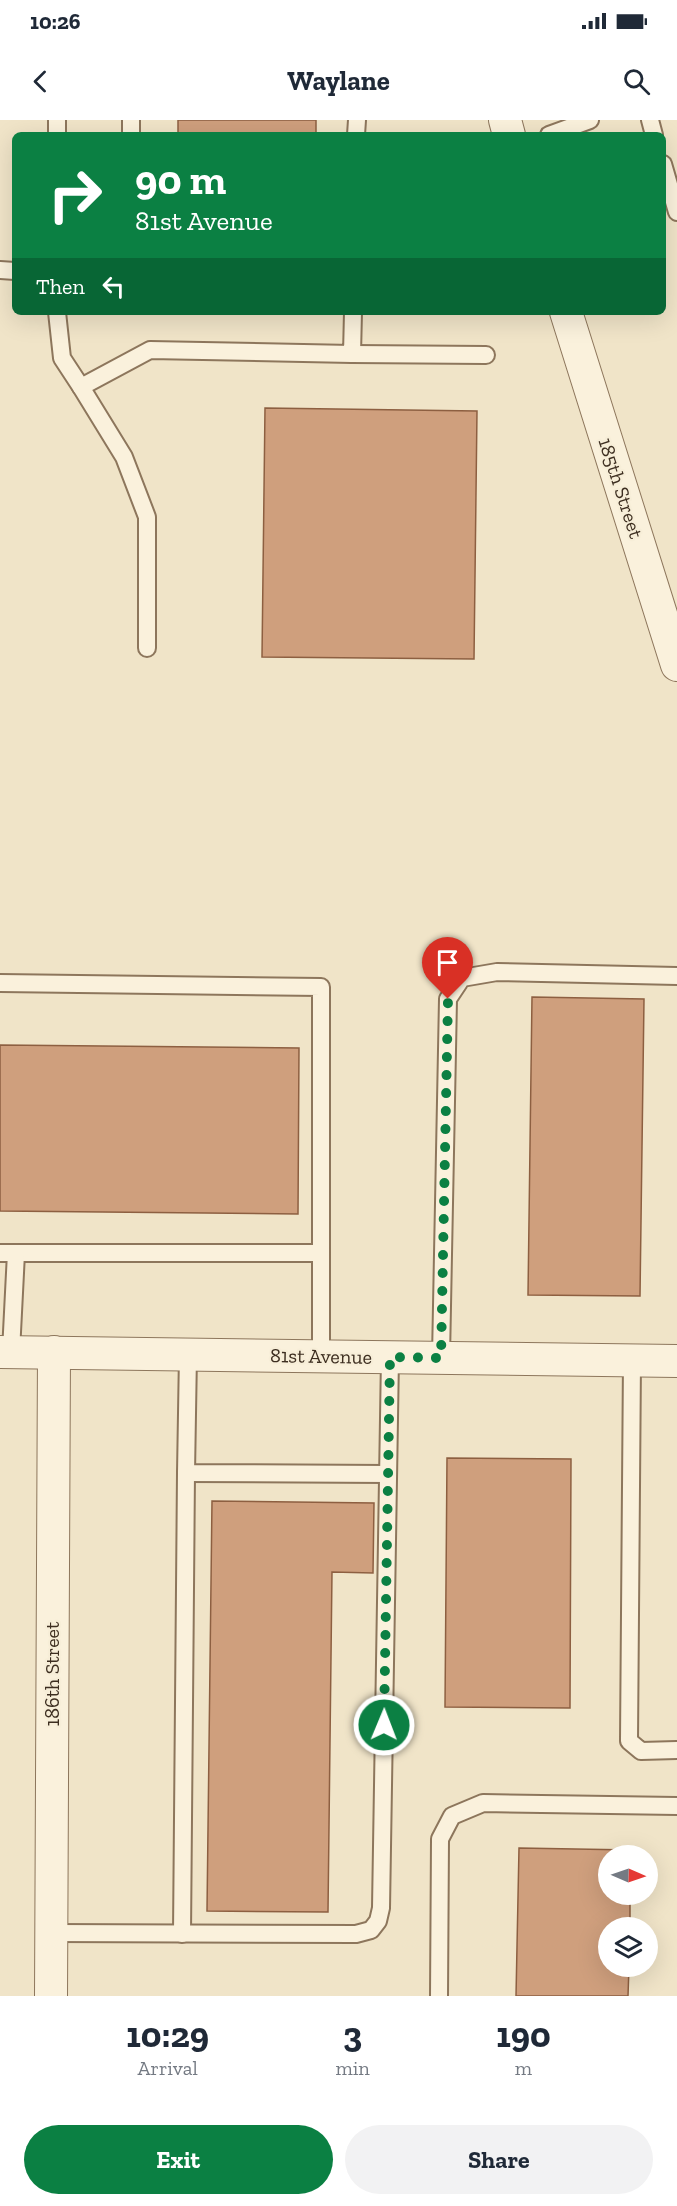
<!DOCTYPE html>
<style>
:root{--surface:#fff;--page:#f2f2f3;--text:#1f2937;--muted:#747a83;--accent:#0b8043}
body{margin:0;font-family:"Zilla Slab",serif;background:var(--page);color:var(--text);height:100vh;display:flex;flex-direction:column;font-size:22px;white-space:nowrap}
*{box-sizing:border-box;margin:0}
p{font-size:20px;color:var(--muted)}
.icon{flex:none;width:33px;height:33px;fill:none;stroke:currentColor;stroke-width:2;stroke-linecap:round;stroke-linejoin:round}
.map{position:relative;height:1876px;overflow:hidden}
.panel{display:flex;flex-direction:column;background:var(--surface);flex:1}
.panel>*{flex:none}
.hud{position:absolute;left:12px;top:12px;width:654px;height:183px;border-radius:9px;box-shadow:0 6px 24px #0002;background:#0b8043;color:#fff;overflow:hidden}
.needle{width:39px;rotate:92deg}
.tools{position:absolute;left:598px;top:1725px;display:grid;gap:12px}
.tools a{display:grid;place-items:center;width:60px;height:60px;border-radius:50%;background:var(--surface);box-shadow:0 6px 24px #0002;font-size:30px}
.pin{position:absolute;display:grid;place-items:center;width:51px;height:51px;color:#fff;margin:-62px -26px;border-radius:50% 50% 50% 0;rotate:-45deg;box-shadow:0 0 6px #0007}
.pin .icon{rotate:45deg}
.me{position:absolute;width:66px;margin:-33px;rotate:1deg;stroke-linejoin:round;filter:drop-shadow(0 0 4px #0008)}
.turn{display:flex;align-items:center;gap:21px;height:126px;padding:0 24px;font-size:27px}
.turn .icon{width:78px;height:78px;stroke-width:2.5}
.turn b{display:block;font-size:42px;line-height:51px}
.then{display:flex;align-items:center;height:57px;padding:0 24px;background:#0003;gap:12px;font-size:22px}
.eta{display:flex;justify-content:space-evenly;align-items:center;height:102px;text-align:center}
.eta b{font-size:36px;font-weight:700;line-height:42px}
.action{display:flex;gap:12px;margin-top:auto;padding:12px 24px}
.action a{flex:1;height:69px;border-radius:36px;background:var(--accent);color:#fff;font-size:24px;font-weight:700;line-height:69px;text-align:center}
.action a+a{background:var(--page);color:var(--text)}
.status{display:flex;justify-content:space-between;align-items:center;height:42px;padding:0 30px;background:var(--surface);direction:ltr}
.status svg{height:16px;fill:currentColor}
header{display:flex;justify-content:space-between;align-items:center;height:78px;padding:0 24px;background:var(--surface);font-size:27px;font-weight:700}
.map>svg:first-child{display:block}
</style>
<div class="status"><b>10:26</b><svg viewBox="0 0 49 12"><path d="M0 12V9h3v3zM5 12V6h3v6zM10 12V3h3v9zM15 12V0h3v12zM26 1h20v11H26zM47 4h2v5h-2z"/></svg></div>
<header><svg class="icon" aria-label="back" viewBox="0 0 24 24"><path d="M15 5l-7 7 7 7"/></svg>Waylane<svg class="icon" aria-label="search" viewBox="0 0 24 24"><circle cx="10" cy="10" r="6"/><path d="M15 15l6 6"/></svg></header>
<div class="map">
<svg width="677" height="1876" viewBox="0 0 677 1876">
<rect width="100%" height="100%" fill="#f0e4c8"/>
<g fill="#cf9f7d" stroke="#8d5f41" stroke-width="1.5">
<rect x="178" y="0" width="138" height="15"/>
<path d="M265 288 477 291 474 539 262 537Z"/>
<path d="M532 877 644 879 640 1176 528 1175Z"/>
<path d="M0 925 299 928 298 1094 0 1091Z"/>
<path d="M447 1338 571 1339 570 1588 445 1587Z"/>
<path d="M212 1381 374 1383 373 1453 332 1452 328 1792 207 1791Z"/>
<path d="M519 1728 631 1730V1736H609V1774H630V1808H609V1846H629L628 1876H516Z"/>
</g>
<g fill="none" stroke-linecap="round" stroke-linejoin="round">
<defs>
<g id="lane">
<path d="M650 0 654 15"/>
<path d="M57 15V0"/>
<path d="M131 15V0"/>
<path d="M356 15 357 0"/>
<path d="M549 15 590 0"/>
<path d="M663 44 677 92"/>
<path d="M0 150 15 151"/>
<path d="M57 192 62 238 81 267 150 230 352 234 353 192"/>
<path d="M352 234 486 235"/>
<path d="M81 267 124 337 147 397V528"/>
<path d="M0 863 321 867V1236"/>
<path d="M0 1133H321"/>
<path d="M11 1232 16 1133"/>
<path d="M188 1234 186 1353 388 1354"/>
<path d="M441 1237 448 879 462 858 497 852 677 856"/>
<path d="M632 1240 629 1621 641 1631 677 1630"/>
<path d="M51 1813 356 1814 371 1810 378 1801 381 1788 390 1237"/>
<path d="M182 1814 186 1353"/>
<path d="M439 1876 440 1719 452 1696 483 1683 677 1686"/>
</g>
<g id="street">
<path d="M505 0 509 15"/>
<path d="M566 192 677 545"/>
<path d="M0 1232 677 1241"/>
<path d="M51 1876 54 1232"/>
</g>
</defs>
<use href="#lane" stroke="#8d765c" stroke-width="20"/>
<use href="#street" stroke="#8d765c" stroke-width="34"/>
<use href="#lane" stroke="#faf1dc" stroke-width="16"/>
<use href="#street" stroke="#faf1dc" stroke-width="32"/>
</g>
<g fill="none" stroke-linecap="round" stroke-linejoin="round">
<path stroke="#0b8043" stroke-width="10" stroke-dasharray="0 18" d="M384 1605 390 1237 441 1238 448 879"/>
</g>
<g text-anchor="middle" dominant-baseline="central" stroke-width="4.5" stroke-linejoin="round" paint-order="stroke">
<g font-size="20" fill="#3d2e20" stroke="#f7eed8">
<text transform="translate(621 368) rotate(72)">185th Street</text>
<text transform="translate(321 1236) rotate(1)">81st Avenue</text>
<text transform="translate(52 1554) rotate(-90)">186th Street</text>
</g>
</g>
</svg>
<div class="tools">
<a><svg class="needle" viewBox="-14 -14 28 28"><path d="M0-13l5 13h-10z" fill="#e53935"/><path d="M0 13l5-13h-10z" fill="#747a83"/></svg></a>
<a><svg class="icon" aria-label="layers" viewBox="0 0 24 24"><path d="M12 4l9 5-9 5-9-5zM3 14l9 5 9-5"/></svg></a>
</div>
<div class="pin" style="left:448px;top:879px;background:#d93025"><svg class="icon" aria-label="arrive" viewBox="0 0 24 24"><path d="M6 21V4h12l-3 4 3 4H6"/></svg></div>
<svg class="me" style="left:384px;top:1605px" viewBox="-20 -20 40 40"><circle r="17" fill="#0b8043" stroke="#fff" stroke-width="3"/><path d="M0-11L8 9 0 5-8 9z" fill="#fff"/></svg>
<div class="hud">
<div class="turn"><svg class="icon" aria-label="right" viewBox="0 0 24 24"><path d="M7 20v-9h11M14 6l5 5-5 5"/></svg><div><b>90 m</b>81st Avenue</div></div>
<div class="then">Then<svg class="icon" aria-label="left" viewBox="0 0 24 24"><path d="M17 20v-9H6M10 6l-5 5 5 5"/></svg></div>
</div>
</div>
<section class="panel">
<div class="eta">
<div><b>10:29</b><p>Arrival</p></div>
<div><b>3</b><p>min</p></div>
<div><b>190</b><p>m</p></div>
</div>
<div class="action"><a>Exit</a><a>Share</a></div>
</section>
